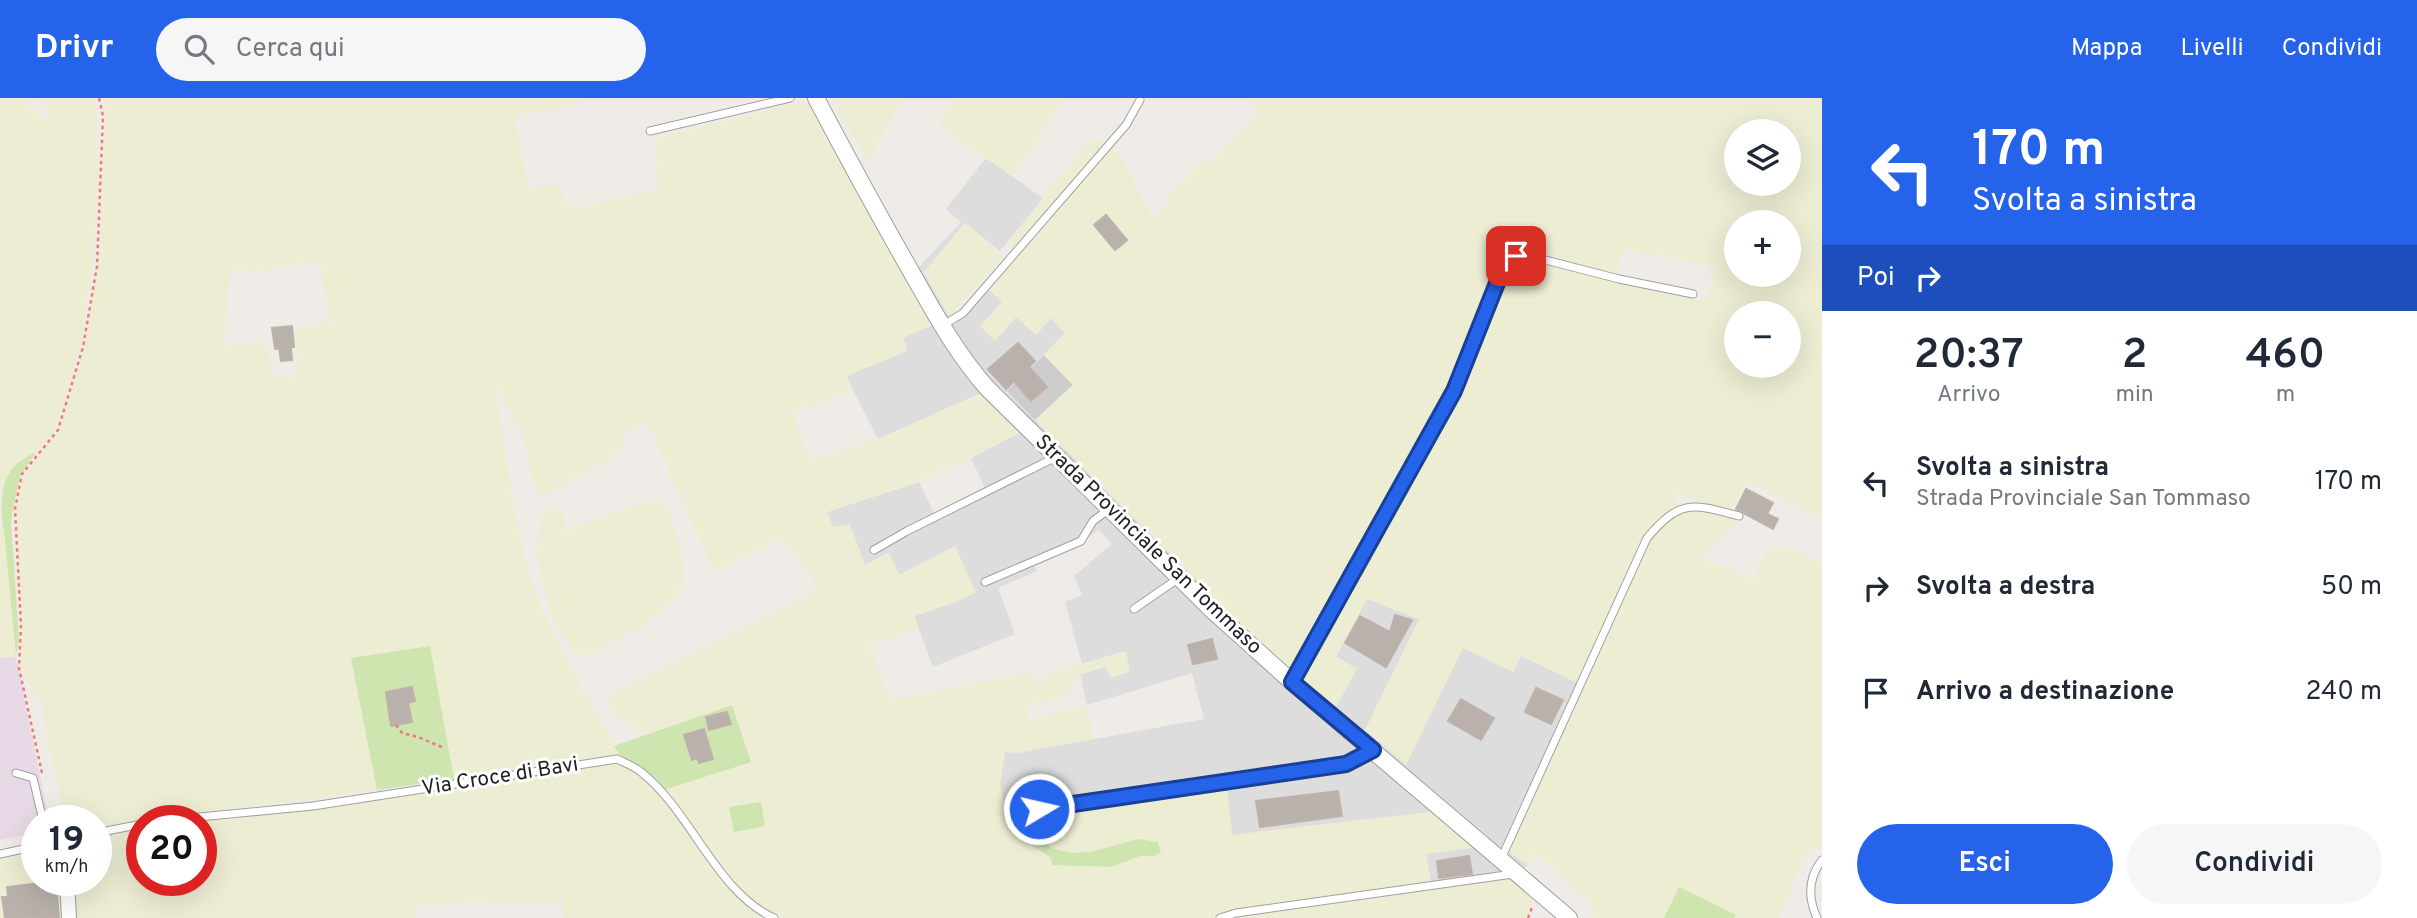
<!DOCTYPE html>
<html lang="it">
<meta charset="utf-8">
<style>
:root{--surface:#fff;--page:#f6f6f7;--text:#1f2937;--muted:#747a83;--accent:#2563eb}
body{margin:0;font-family:Overpass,sans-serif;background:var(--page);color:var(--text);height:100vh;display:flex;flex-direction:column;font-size:26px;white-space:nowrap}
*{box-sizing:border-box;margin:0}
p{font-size:23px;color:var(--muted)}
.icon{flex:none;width:38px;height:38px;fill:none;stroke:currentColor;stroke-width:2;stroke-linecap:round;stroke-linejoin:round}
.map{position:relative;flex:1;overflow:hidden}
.panel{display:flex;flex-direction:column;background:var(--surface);width:595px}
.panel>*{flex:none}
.banner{background:#2563eb;color:#fff;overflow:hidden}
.tools{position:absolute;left:1724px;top:21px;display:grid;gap:14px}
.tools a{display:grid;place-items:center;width:77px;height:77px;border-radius:50%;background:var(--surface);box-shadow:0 7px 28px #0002;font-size:35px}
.speed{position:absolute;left:21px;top:707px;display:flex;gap:14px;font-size:35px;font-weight:700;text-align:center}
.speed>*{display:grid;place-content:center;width:91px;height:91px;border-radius:50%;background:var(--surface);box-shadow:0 7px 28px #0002;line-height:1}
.speed small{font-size:18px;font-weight:400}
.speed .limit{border:10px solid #d22;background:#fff;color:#111}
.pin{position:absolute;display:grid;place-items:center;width:60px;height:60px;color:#fff;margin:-30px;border-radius:14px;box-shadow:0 4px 10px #0006}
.me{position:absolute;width:77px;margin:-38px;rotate:81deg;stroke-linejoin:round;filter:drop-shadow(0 0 5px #0008)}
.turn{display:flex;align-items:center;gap:24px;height:147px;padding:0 35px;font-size:32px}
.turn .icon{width:91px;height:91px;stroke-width:2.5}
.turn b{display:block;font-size:49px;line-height:60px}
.then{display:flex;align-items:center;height:66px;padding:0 35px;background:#0003;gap:14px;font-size:26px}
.eta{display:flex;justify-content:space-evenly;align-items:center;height:119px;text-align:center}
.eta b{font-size:42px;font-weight:600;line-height:49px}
.action{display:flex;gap:14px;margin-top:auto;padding:14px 35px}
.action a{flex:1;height:80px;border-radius:42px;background:var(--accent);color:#fff;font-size:28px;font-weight:600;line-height:80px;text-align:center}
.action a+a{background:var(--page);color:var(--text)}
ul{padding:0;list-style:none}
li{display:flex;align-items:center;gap:21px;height:105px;padding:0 35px}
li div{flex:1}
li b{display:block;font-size:26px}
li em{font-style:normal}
header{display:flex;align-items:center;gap:42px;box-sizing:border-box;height:98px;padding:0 35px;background:var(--accent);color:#fff}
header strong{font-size:33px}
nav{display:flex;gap:38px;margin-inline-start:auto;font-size:24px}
.search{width:490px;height:63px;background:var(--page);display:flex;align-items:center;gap:18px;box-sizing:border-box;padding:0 24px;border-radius:38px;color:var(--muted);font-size:26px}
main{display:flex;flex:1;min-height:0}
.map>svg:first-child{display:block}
</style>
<header>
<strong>Drivr</strong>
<div class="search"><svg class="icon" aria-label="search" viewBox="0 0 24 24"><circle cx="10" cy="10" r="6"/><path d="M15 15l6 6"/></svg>Cerca qui</div>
<nav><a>Mappa</a><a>Livelli</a><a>Condividi</a></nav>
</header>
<main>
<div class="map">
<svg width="1822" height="820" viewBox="0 0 1822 820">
<rect width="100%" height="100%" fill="#efece7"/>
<path fill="#ddd" d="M986 60 1043 100 1000 153 965 125 924 174 954 227 988 190 1002 204 995 243 1016 219 1036 237 1051 219 1065 235 1007 294 1294 575 1336 608V559L1367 501 1420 522 1365 632 1463 549 1513 574 1521 557 1580 586 1503 749 1528 767 1516 779 1433 792 1425 756 1479 749 1438 713 1232 737 1227 691 1005 715 1000 685 1005 654 1017 655 1204 621 1192 575 1087 607 1080 576 1105 569 1125 553 1082 566 1065 504 1082 497 1074 478 1112 446 1099 432 1075 448 1034 466 1037 473 998 490 1015 536 933 569 914 518 975 494 955 449 899 477 865 468 861 458 833 429 827 414 919 384 934 415 985 390 971 360 1019 335 979 296 878 341 846 278 907 253 903 241 905 179 920 168 961 124 946 111Z"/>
<path fill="#e8d9e6" d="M16 558 49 723H37V735L0 742V560Z"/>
<path fill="#cdcdcd" d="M1044 257 1073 287 1035 322 1007 293Z"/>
<g fill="#ecedd3" fill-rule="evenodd">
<path d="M0 0H23L46 23 52 21 41 0H95L97 3 99 88 93 161 82 241 64 309 57 330 36 354 20 363 8 376 0 397Z"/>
<path d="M102 0H578L579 6 514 19 529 90 559 88 570 111 658 92 655 40 813 1 931 228 903 240 907 253 847 278 853 292 793 314 810 363 878 341 979 296 1019 335 971 360 919 384 827 414 833 429 850 426 865 467 889 454 899 477 955 448 976 495 953 505 915 518 918 529 870 548 889 603 1030 575 1033 586 1059 573 1126 553 1130 574 1111 580 1105 569 1075 578 1070 596 1026 608 1028 622 1087 607 1094 641 1017 655 1005 654 1000 685 1005 715 1227 690 1232 737 1438 713 1480 748 1426 756 1431 785 1233 814 1212 820H786L769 816 741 792 664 692 750 664 732 607 645 636 619 619 604 600 819 492 784 440 714 474 648 326 626 333 621 353 550 395 536 396 520 330 495 288 513 405 528 474 554 540 619 656 454 681 429 548 351 560 377 692 156 720 96 731V723H74L65 713 60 695 43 622V606L31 589 20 566 22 521 18 477 17 403 23 378 60 330 82 258 100 152 105 13ZM319 162 330 223 293 233 298 269 291 280 274 278 265 244 224 247 230 173 258 174ZM1015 715 1031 728 1051 750 1071 756 1090 754 1139 741 1154 758H1140L1112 769 1081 768 1051 760 1013 734Z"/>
<path d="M833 0H902L868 65Z"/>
<path d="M955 0H1064L1012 78 939 28Z"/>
<path d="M1245 0H1822V420L1747 383 1731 412 1677 397 1673 404 1736 423 1700 459 1753 480 1768 452 1787 449 1822 465V751L1806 753 1779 820H1734L1735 817 1679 790 1664 820H1594L1590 816V804L1534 755 1528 767 1507 753 1580 586 1521 558 1513 574 1463 550 1406 667 1365 632 1419 521 1367 501 1336 558 1357 571 1336 609 1297 577 1428 352 1457 296 1514 162 1527 158 1708 203 1715 168 1624 151 1616 177 1518 152 1504 163 1453 290 1294 575 1249 534 1035 322 1073 287 1044 257 1065 235 1051 220 1036 237 1016 219 995 243 980 228 1002 204 988 190 1017 155 1007 147 1086 45 1095 40 1112 47 1124 64 1153 122 1165 109 1167 100 1198 66 1211 62 1232 40 1259 18ZM1736 33H1788V86H1736ZM1105 117 1127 142 1116 152 1094 127ZM1736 124H1788V177H1736ZM1736 215H1788V268H1736Z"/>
<path d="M965 125 1004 159 949 219 924 174Z"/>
<path d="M659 399 669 414 682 456 684 483 674 500 640 532 630 533 590 557 579 559 555 527 547 503 536 453 541 417 550 410H558L564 417 566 432Z"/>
<path d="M0 427 4 432 16 558 0 560Z"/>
<path d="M614 665 630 671 655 691 744 803 766 820H563L562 803 416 807V820H74L71 782H96V737L142 728V782H201V723H178L316 712 433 692Z"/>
<path d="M37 754V782H61L65 820H0V762Z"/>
<path d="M1516 779 1535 793 1527 820H1244L1245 816 1339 806Z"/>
</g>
<g fill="#cee5b0">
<path d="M36 354 20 378 11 421 19 543 16 558 4 432C0 419 0 387 10 374 17 364 26 359 36 354Z"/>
<path d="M430 548 454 681 377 692 351 560Z"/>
<path d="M732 607 751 664 664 692 619 656 614 648Z"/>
<path d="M761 704 765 728 734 734 729 709Z"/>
<path d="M1015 714 1031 728 1051 750 1071 755 1090 754 1139 741 1158 744 1161 754 1154 758H1140L1112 769 1052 767 1051 760 1013 734Z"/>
<path d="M1679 789 1736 817 1734 820H1664Z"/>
</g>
<g fill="#b9b1ac" stroke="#c0b2aa" stroke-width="2">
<path d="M1106 117 1127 142 1115 152 1094 127Z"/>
<path d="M292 228 294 249H291L292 262 281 263 279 250 275 251 272 230Z"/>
<path d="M1018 245 1035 263 1029 269 1047 289 1031 303 1014 283 1006 291 988 271Z"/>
<path d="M1746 391 1773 405 1767 416 1778 421 1773 431 1736 411Z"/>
<path d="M1395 517 1412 522 1386 569 1345 545 1360 518 1390 534Z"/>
<path d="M1212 541 1217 561 1193 566 1188 547Z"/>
<path d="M412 589 415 603 408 605 412 624 391 628 386 594Z"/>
<path d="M1536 590 1563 602 1551 626 1525 614Z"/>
<path d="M1461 601 1494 620 1481 642 1448 623Z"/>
<path d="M727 614 731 626 709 632 706 619Z"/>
<path d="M704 631 713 661 699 665 697 660 692 662 684 637Z"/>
<path d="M1338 693 1342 718 1260 729 1256 703Z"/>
<path d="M1469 758 1472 776 1439 780 1437 763Z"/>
<path d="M56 783 59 820H5L2 799H8L7 789Z"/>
</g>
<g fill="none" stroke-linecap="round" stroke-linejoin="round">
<defs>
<g id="service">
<path d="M650 33 790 0"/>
<path d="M942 228 963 215 1126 27 1140 2"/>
<path d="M874 452 907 433 1056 359"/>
<path d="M985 484 1081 443 1093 423 1108 412"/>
<path d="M1134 511 1179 480"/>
<path d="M1292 583 1454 293 1503 170C1510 161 1514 158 1526 157L1619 181 1693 196"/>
<path d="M16 675 33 680 43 723"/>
<path d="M1039 711 1346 666 1372 652"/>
<path d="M158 723 313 708 617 661C625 665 634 668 641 674 691 713 716 794 774 820"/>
<path d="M96 735 142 726"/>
<path d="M0 756 37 748"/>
<path d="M1501 761 1647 440C1681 400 1693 406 1739 418"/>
<path d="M1220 820 1236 815 1513 776"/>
<path d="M1817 820C1808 800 1808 780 1822 762"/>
</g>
<path id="minor" d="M67 782 69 820"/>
<path id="tertiary" d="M816 0C846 57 877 114 909 170 933 212 955 254 988 291L1213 513 1292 584 1569 820"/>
</defs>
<use href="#service" stroke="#a0a0a0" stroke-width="9"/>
<use href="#minor" stroke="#a0a0a0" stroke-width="16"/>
<use href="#tertiary" stroke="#a0a0a0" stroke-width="18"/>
<g stroke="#f07b77" stroke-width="2.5" stroke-dasharray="3.5 3.5" stroke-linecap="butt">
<path d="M396 627 402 635 418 639 444 650"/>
<path d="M42 675 19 570 21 528 15 411 22 376 58 332 83 249 97 168 103 18 99 0"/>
<path d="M1528 820 1533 807"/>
</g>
<use href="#service" stroke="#fff" stroke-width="7"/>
<use href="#minor" stroke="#fff" stroke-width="14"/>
<use href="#tertiary" stroke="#fff" stroke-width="16"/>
</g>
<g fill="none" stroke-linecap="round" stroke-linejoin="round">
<defs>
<path id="route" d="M1039 711 1346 666 1373 652 1292 584 1454 293 1503 170 1516 158"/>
</defs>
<use href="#route" stroke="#184099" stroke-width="18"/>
<use href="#route" stroke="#2563eb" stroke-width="12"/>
</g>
<g text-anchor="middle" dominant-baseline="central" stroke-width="6" stroke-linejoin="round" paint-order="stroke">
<g font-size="21" fill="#1f1f1f" stroke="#fff">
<text transform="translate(1148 447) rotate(44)">Strada Provinciale San Tommaso</text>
<text transform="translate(500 679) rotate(-9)">Via Croce di Bavi</text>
</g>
</g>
</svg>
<div class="tools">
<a><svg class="icon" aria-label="layers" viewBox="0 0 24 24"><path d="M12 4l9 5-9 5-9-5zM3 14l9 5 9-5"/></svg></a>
<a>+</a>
<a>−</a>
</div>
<div class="speed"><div>19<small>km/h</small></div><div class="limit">20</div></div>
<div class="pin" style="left:1516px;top:158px;background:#d93025"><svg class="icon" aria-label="arrive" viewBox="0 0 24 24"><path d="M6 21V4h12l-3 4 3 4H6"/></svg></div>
<svg class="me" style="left:1039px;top:711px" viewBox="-20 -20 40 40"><circle r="17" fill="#2563eb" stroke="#fff" stroke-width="3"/><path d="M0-11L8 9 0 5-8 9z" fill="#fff"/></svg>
</div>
<section class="panel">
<div class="banner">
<div class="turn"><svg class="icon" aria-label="left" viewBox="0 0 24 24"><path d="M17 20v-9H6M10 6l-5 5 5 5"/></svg><div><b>170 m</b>Svolta a sinistra</div></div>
<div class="then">Poi<svg class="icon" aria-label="right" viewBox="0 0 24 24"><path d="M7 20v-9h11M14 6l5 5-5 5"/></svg></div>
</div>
<div class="eta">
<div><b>20:37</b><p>Arrivo</p></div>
<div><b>2</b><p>min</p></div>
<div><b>460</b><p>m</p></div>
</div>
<ul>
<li><svg class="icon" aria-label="left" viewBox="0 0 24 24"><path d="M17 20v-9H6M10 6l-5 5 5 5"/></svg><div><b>Svolta a sinistra</b><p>Strada Provinciale San Tommaso</p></div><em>170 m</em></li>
<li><svg class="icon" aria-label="right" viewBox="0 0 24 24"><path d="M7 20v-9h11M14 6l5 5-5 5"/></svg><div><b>Svolta a destra</b></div><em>50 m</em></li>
<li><svg class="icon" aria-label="arrive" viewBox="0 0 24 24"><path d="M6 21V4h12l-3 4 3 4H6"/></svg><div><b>Arrivo a destinazione</b></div><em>240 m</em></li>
</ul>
<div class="action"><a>Esci</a><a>Condividi</a></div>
</section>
</main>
